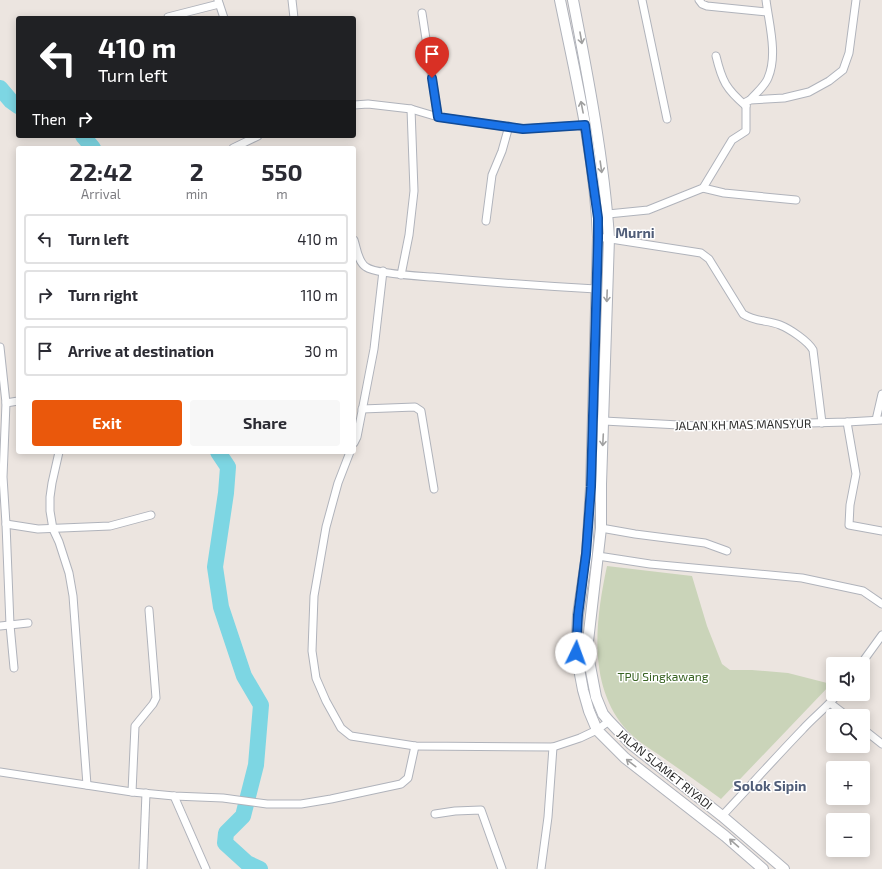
<!DOCTYPE html>
<meta charset="utf-8">
<style>
:root{--surface:#fff;--page:#f7f7f7;--text:#2b2b33;--muted:#7c7c81;--line:#e1e1e2;--accent:#ea580c}
body{margin:0;font-family:"Exo 2",sans-serif;background:var(--page);color:var(--text);height:100vh;display:flex;flex-direction:column;font-size:15px;white-space:nowrap}
*{box-sizing:border-box;margin:0}
p{font-size:13px;color:var(--muted)}
.icon{flex:none;width:22px;height:22px;fill:none;stroke:currentColor;stroke-width:2;stroke-linecap:round;stroke-linejoin:round}
.map{position:relative;flex:1;overflow:hidden}
.details{position:absolute;left:16px;top:146px;width:340px;height:308px;display:flex;flex-direction:column;background:var(--surface);border-radius:4px;box-shadow:0 2px 10px #0003}
.details>*{flex:none}
.top-card{position:absolute;left:16px;top:16px;width:340px;height:122px;border-radius:4px;box-shadow:0 2px 10px #0003;background:#202124;color:#fff;overflow:hidden}
.fabs{position:absolute;left:826px;top:657px;display:grid;gap:8px}
.fabs a{display:grid;place-items:center;width:44px;height:44px;border-radius:4px;background:var(--surface);box-shadow:0 2px 10px #0003;font-size:20px}
.pin{position:absolute;display:grid;place-items:center;width:34px;height:34px;color:#fff;margin:-41px -17px;border-radius:50% 50% 50% 0;rotate:-45deg;box-shadow:0 0 4px #0007}
.pin .icon{rotate:45deg}
.me{position:absolute;width:44px;margin:-22px;rotate:3deg;stroke-linejoin:round;filter:drop-shadow(0 0 3px #0008)}
.turn{display:flex;align-items:center;gap:14px;height:84px;padding:0 16px;font-size:18px}
.turn .icon{width:52px;height:52px;stroke-width:2.5}
.turn b{display:block;font-size:28px;line-height:34px}
.then{display:flex;align-items:center;height:38px;padding:0 16px;background:#0003;gap:8px;font-size:15px}
.eta{display:flex;justify-content:space-evenly;align-items:center;height:68px;text-align:center}
.eta b{font-size:24px;font-weight:700;line-height:28px}
.action{display:flex;gap:8px;margin-top:auto;padding:8px 16px}
.action a{flex:1;height:46px;border-radius:4px;background:var(--accent);color:#fff;font-size:16px;font-weight:700;line-height:46px;text-align:center}
.action a+a{background:var(--page);color:var(--text)}
ul{padding:0;list-style:none}
li{display:flex;align-items:center;gap:12px;height:50px;margin:0 8px 6px;padding:0 8px;border:2px solid var(--line);border-radius:4px}
li div{flex:1}
li b{display:block;font-size:15px}
li em{font-style:normal}
.map>svg:first-child{display:block}
</style>
<div class="map">
<svg width="882" height="869" viewBox="0 0 882 869">
<rect width="100%" height="100%" fill="#ece5e0"/>
<path fill="#cad4b9" d="M607 566 692 576 707 626 722 664 730 670H752L788 673 831 684 721 799C702 785 682 771 662 757 649 748 634 739 624 727 587 682 596 618 607 566Z"/>
<g fill="none" stroke-linecap="round" stroke-linejoin="round">
<g stroke="#7dd6e3" stroke-width="16">
<path d="M0 88 11 101 18 106"/>
<path d="M83 136 93 148"/>
<path d="M218 452 228 467 226 493 215 567 221 607 244 676 261 705 256 765 243 816 226 833 225 843 247 863 260 869"/>
</g>
<defs>
<g id="street">
<path d="M218 0 224 18"/>
<path d="M292 0 294 18"/>
<path d="M642 0 667 119"/>
<path d="M699 0 702 4 707 6 767 12"/>
<path d="M422 13 438 117"/>
<path d="M168 17 219 4"/>
<path d="M716 56C722 81 726 89 746 106"/>
<path d="M750 100C756 93 765 86 768 78 778 55 769 24 766 0"/>
<path d="M354 105 368 104 411 109 438 117 523 129 585 125"/>
<path d="M233 148 258 136"/>
<path d="M703 188 724 193 796 200"/>
<path d="M608 214 648 210 703 188 732 140 746 131V102L750 100 784 98 809 92 829 81 843 70 849 53 856 0"/>
<path d="M486 221 492 175 502 151 509 126"/>
<path d="M598 237 701 253 709 259 743 314C755 322 768 320 780 325 790 329 808 341 813 350L822 423"/>
<path d="M354 240C357 249 358 262 366 267 376 274 418 276 432 277 487 282 541 286 596 289"/>
<path d="M401 275 409 235 414 191 411 109"/>
<path d="M0 347 6 403 3 477 6 524 10 625 14 668"/>
<path d="M6 403 18 401"/>
<path d="M362 409 415 407 421 411 434 489"/>
<path d="M876 420 882 394"/>
<path d="M604 421 698 426 847 422 882 420"/>
<path d="M847 422 856 474 850 505 849 525 882 531"/>
<path d="M354 443 357 437 374 349 383 271"/>
<path d="M59 452 52 483 50 497V511L53 529 59 542 69 573 73 596 87 785"/>
<path d="M350 452 338 483 326 527 314 596 312 651 316 678 326 701 341 728 351 736 415 746 553 747 580 738 597 730 609 721"/>
<path d="M6 524 38 529 110 526 151 515"/>
<path d="M601 528 635 534 705 543 727 551"/>
<path d="M598 556 650 564 802 578 863 591 882 604"/>
<path d="M0 626 28 623"/>
<path d="M861 664 882 635"/>
<path d="M830 703 847 716"/>
<path d="M863 729 882 744"/>
<path d="M0 772 132 792 174 796 223 798 267 804H301L331 799 401 784 408 778 415 746"/>
<path d="M132 792 135 726 153 704 156 698 149 610"/>
<path d="M174 796 206 869"/>
<path d="M435 814 455 811 481 810 502 869"/>
<path d="M722 816C749 787 776 757 803 729 814 717 827 707 838 694"/>
<path d="M143 869 146 793"/>
<path d="M541 869 548 817 553 747"/>
</g>
<g id="secondary">
<path d="M560 0C576 78 595 157 598 237L591 487 587 554 578 615 576 653 583 690 589 711 597 730 625 758 725 836 763 869"/>
<path d="M573 0C588 77 604 160 609 238L601 484V528L587 650 596 697 603 714 609 721 631 744 722 816 784 869"/>
</g>
</defs>
<use href="#street" stroke="#b0b3bb" stroke-width="9"/>
<use href="#secondary" stroke="#b0b3bb" stroke-width="12"/>
<use href="#street" stroke="#fff" stroke-width="7"/>
<use href="#secondary" stroke="#fff" stroke-width="10"/>
</g>
<defs><path id="oneway-shaft" d="M-6 0H5M1.5-3L5.5 0L1.5 3" fill="none" stroke-width="1.6" stroke-linecap="round" stroke-linejoin="round"/></defs>
<g stroke="#a0a0a0">
<use href="#oneway-shaft" transform="translate(581 38) rotate(80)"/>
<use href="#oneway-shaft" transform="translate(582 107) rotate(-101)"/>
<use href="#oneway-shaft" transform="translate(601 167) rotate(82)"/>
<use href="#oneway-shaft" transform="translate(607 296) rotate(92)"/>
<use href="#oneway-shaft" transform="translate(603 440) rotate(93)"/>
<use href="#oneway-shaft" transform="translate(631 763) rotate(-142)"/>
<use href="#oneway-shaft" transform="translate(734 843) rotate(-139)"/>
</g>
<g fill="none" stroke-linecap="round" stroke-linejoin="round">
<defs>
<path id="route" d="M432 78 438 117 523 129 585 125 598 218V238L591 487 586 554 578 615 576 653"/>
</defs>
<use href="#route" stroke="#114b97" stroke-width="10"/>
<use href="#route" stroke="#1a73e8" stroke-width="7"/>
</g>
<g text-anchor="middle" dominant-baseline="central" stroke-width="3" stroke-linejoin="round" paint-order="stroke">
<g font-size="12" fill="#2c2c2c" stroke="#fff">
<text transform="translate(743 424) rotate(-1)">JALAN KH MAS MANSYUR</text>
<text transform="translate(665 769) rotate(39)">JALAN SLAMET RIYADI</text>
</g>
<g font-size="12" fill="#386322" stroke="#fff">
<text x="663" y="676">TPU Singkawang</text>
</g>
<g font-size="14" font-weight="bold" fill="#505d78" stroke="#fff">
<text x="635" y="232">Murni</text>
<text x="770" y="785">Solok Sipin</text>
</g>
</g>
</svg>
<div class="fabs">
<a><svg class="icon" aria-label="sound" viewBox="0 0 24 24"><path d="M4 9h4l5-4v14l-5-4H4zM17 9q2 3 0 6"/></svg></a>
<a><svg class="icon" aria-label="search" viewBox="0 0 24 24"><circle cx="10" cy="10" r="6"/><path d="M15 15l6 6"/></svg></a>
<a>+</a>
<a>−</a>
</div>
<div class="pin" style="left:432px;top:78px;background:#d93025"><svg class="icon" aria-label="arrive" viewBox="0 0 24 24"><path d="M6 21V4h12l-3 4 3 4H6"/></svg></div>
<svg class="me" style="left:576px;top:653px" viewBox="-20 -20 40 40"><circle r="19" fill="#fff"/><path d="M0-13L10 11 0 6-10 11z" fill="#1a73e8"/></svg>
<div class="top-card">
<div class="turn"><svg class="icon" aria-label="left" viewBox="0 0 24 24"><path d="M17 20v-9H6M10 6l-5 5 5 5"/></svg><div><b>410 m</b>Turn left</div></div>
<div class="then">Then<svg class="icon" aria-label="right" viewBox="0 0 24 24"><path d="M7 20v-9h11M14 6l5 5-5 5"/></svg></div>
</div>
<section class="details">
<div class="eta">
<div><b>22:42</b><p>Arrival</p></div>
<div><b>2</b><p>min</p></div>
<div><b>550</b><p>m</p></div>
</div>
<ul>
<li><svg class="icon" aria-label="left" viewBox="0 0 24 24"><path d="M17 20v-9H6M10 6l-5 5 5 5"/></svg><div><b>Turn left</b></div><em>410 m</em></li>
<li><svg class="icon" aria-label="right" viewBox="0 0 24 24"><path d="M7 20v-9h11M14 6l5 5-5 5"/></svg><div><b>Turn right</b></div><em>110 m</em></li>
<li><svg class="icon" aria-label="arrive" viewBox="0 0 24 24"><path d="M6 21V4h12l-3 4 3 4H6"/></svg><div><b>Arrive at destination</b></div><em>30 m</em></li>
</ul>
<div class="action"><a>Exit</a><a>Share</a></div>
</section>
</div>
